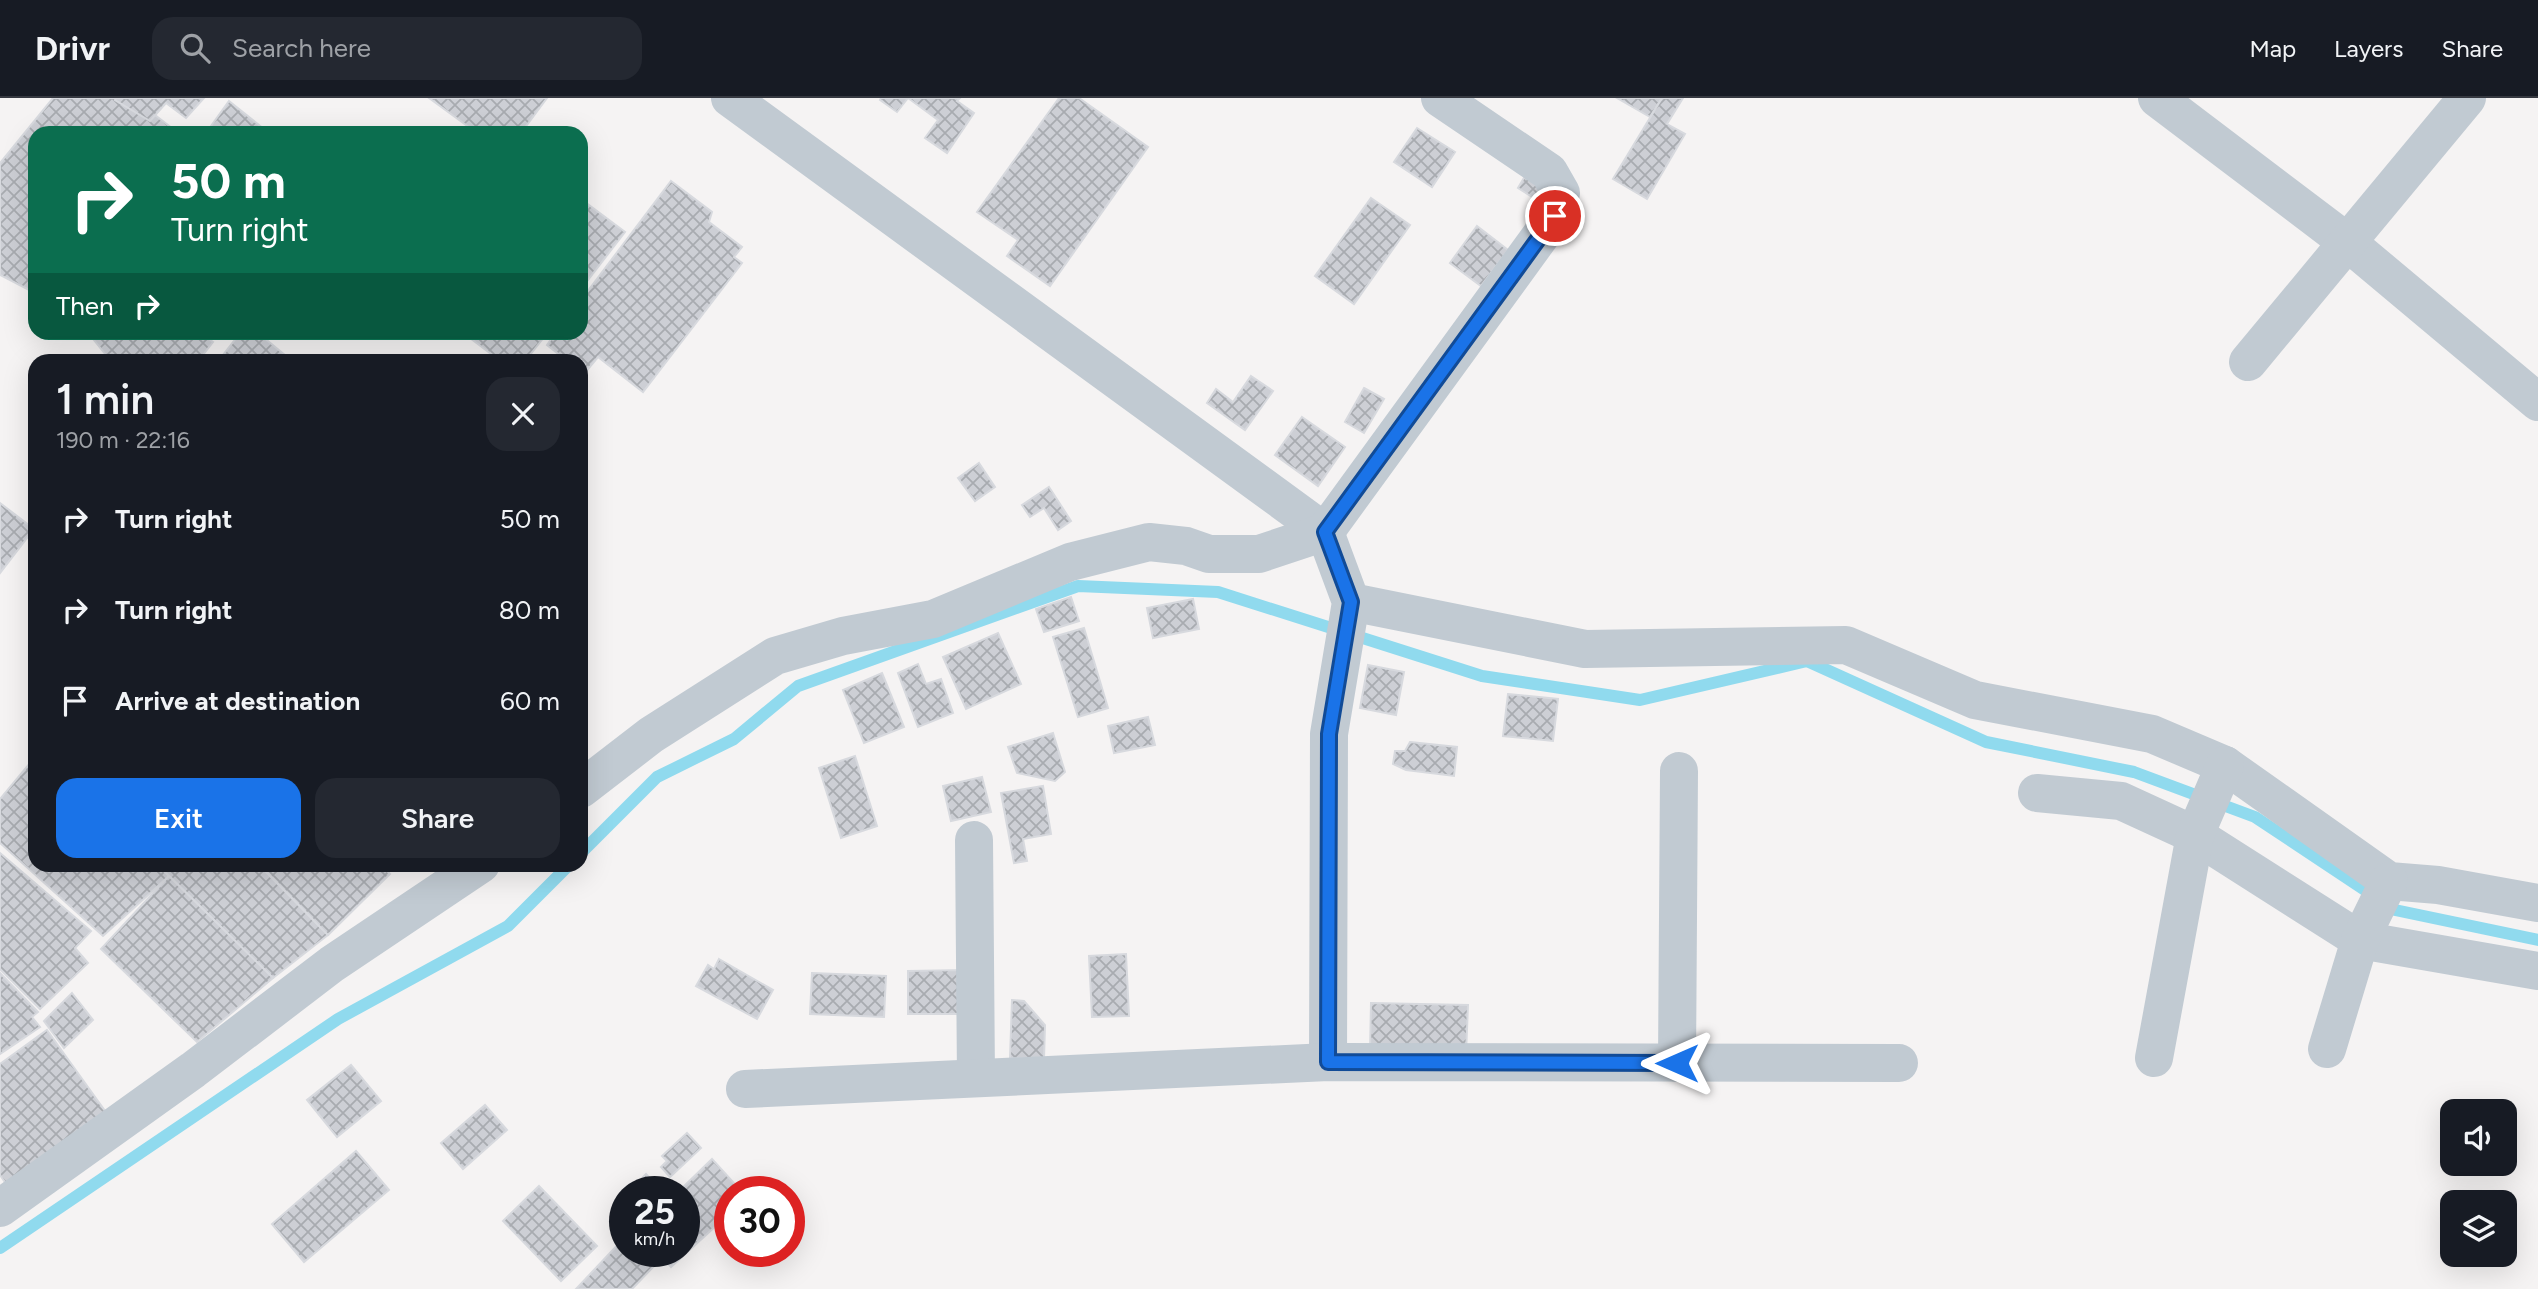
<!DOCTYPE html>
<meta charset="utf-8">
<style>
:root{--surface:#171b24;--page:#242831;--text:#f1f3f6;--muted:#9ea1a6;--line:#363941;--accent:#1a73e8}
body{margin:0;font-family:Figtree,sans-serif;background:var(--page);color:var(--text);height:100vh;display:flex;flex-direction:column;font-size:26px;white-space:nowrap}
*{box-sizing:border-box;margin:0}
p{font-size:23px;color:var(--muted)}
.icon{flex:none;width:38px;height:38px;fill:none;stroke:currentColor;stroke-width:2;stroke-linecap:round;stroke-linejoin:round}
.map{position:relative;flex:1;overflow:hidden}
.sheet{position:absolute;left:28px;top:256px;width:560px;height:518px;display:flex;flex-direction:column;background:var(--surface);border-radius:21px;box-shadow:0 7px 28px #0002}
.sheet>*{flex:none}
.hud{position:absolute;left:28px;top:28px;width:560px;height:214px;border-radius:21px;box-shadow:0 7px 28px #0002;background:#0b6e4f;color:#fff;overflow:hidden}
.buttons{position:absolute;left:2440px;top:1001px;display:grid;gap:14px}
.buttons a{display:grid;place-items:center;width:77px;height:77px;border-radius:14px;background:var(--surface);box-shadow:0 7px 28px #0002;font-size:35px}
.speed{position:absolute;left:609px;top:1078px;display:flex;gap:14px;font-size:35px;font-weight:700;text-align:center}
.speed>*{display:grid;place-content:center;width:91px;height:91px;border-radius:50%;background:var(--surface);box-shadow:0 7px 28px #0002;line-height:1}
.speed small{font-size:18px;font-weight:400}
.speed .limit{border:10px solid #d22;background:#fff;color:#111}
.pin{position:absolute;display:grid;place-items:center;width:60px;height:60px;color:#fff;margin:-30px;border:4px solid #fff;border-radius:50%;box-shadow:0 2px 7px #0007}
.me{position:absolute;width:77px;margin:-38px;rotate:270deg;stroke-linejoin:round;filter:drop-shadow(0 0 5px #0008)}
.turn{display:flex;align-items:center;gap:24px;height:147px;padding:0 28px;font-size:32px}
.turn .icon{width:91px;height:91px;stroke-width:2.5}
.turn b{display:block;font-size:49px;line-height:60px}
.then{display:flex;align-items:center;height:66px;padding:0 28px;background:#0003;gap:14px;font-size:26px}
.round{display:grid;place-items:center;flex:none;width:74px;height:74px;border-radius:21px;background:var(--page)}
.summary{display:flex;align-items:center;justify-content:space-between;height:119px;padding:0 28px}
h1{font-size:42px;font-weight:600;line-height:52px}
.cta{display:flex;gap:14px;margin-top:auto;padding:14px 28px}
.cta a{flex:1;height:80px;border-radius:21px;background:var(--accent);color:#fff;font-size:28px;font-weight:600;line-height:80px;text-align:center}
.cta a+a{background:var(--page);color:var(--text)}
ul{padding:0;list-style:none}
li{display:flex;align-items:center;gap:21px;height:91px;padding:0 28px}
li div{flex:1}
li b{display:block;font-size:26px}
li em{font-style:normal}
header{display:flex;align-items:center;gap:42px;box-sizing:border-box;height:98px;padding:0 35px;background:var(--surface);border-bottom:2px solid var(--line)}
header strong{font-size:33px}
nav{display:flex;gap:38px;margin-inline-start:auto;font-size:24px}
.search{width:490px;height:63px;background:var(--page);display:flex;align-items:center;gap:18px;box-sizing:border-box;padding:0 24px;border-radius:21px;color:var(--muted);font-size:26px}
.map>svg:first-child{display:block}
</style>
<header>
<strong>Drivr</strong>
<div class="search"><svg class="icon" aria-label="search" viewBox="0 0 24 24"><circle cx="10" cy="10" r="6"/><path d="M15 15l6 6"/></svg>Search here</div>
<nav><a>Map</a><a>Layers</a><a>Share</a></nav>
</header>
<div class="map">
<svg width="2538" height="1191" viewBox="0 0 2538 1191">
<defs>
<pattern id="building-cross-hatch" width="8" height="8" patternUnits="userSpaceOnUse" patternTransform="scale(1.75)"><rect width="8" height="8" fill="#cdcfd5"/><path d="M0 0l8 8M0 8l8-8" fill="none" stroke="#a8abb0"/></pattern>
</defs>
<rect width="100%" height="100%" fill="#f5f3f3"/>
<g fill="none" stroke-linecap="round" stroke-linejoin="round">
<g stroke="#90daee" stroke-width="12">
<path d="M581 755 657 679 734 641 798 588 1078 488 1218 494 1482 578 1640 602 1807 563 1986 644 2134 674 2255 719 2395 812 2538 842"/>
<path d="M0 1150 338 921 508 828 570 766"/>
</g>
</g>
<g fill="url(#building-cross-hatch)" stroke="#d7d9de" stroke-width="2">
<path d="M53 0H133L177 34 35 35V195L0 177V65Z"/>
<path d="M116 0H204L186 20 166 5 150 23 115 2Z"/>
<path d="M429 0H547L521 35H477Z"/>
<path d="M881 0H960L957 3 974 15 947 55 925 40 938 22 908 0 897 14 880 2Z"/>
<path d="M1059 0H1079L1148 49 1050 188 1007 158 1018 142 977 114Z"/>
<path d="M1617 0H1662L1650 19Z"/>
<path d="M1662 0H1683L1667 26 1685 36 1647 101 1613 81Z"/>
<path d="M229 3 269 35H206Z"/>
<path d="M1417 30 1455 54 1432 89 1394 64Z"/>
<path d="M1528 73 1554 90 1543 106 1518 90Z"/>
<path d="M671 83 712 114 709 124 742 149 734 159 742 165 643 294 598 259 584 276 581 274V262H566L547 247 556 234H581V202Z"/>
<path d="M1371 100 1410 127 1354 206 1315 178Z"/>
<path d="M581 101 625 134 581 191Z"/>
<path d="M1477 128 1508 152 1481 188 1450 165Z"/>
<path d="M102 234H133L139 239 142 234H199L213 244 199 262H110L94 242Z"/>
<path d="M241 234H257L291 262H219Z"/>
<path d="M462 234H548L526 262H499Z"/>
<path d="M1251 278 1273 293 1245 332 1207 305 1216 291 1233 304Z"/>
<path d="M1364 290 1384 301 1364 335 1345 324Z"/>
<path d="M1302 319 1345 349 1318 388 1275 357Z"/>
<path d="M979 365 995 389 975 403 958 380Z"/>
<path d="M1049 389 1071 423 1058 432 1044 410 1030 419 1022 407Z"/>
<path d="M0 405 34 431 0 475Z"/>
<path d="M1071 499 1079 523 1044 534 1036 511Z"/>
<path d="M1193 501 1199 531 1153 540 1147 510Z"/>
<path d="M1084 530 1108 610 1078 619 1053 539Z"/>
<path d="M998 535 1021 586 966 611 943 559Z"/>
<path d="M918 566 926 586 941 581 953 615 918 629 898 575Z"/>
<path d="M1368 567 1404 574 1396 617 1360 610Z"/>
<path d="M882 575 904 629 864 645 843 592Z"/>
<path d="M1508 596 1558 601 1553 643 1503 638Z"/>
<path d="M1148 619 1155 647 1114 655 1108 628Z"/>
<path d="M1053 635 1065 674 1055 683 1017 675 1008 649Z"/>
<path d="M1410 644 1457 649 1454 678 1406 672 1393 666 1395 653H1405Z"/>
<path d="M855 658 877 728 841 740 819 670Z"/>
<path d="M35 659V766H156L169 778 103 838 0 745V701Z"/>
<path d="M982 679 991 714 951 723 943 688Z"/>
<path d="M1043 688 1051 736 1023 741 1027 763 1014 765 1001 695Z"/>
<path d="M0 755 91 833 75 850 88 865 40 911 0 871Z"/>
<path d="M157 766H258L328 837 273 880Z"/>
<path d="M259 766H381L390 776 328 837Z"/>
<path d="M169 778 273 880 197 944 101 851Z"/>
<path d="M1126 856 1129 918 1092 919 1089 858Z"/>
<path d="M719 861 773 892 757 921 696 888 708 867 714 871Z"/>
<path d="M966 872V916H908V873Z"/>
<path d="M0 875 38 914 32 919 40 929 0 956Z"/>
<path d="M812 875 886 878 884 919 810 916Z"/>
<path d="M72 895 93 922 64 950 44 923Z"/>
<path d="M1012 902 1024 903 1045 927 1044 961 1010 960Z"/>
<path d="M1371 905 1468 907 1466 956 1370 953Z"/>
<path d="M47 932 108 1017 9 1090 0 1077V966Z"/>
<path d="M351 967 381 1003 337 1039 307 1002Z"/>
<path d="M485 1007 507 1032 463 1071 441 1045Z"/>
<path d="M687 1035 701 1050 670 1079 661 1069 667 1063 662 1058Z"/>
<path d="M356 1053 389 1092 304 1164 272 1126Z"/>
<path d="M712 1061 742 1094H730V1115L671 1169 657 1153H684V1094H678Z"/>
<path d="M646 1076 659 1090 655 1094H629Z"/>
<path d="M539 1088 597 1148 561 1183 503 1123Z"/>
<path d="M625 1139V1153H645L657 1165 632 1191H576Z"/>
</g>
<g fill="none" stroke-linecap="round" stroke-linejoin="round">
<g stroke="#c1cad2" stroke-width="38">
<path d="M730 0 1325 434 1351 504 1329 636 1328 964"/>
<path d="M2157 0 2347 144 2538 304"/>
<path d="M2248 264 2467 0"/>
<path d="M1351 504 1585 551 1846 547 1975 602 2152 636 2225 667 2389 783 2438 787 2538 805"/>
<path d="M581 691 651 637 775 558 843 538 933 521 1070 464 1149 444 1186 448 1209 456H1259L1325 434 1555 118 1561 95 1549 74 1440 0"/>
<path d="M2037 695 2121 703 2195 737 2360 842 2538 873"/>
<path d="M974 742 976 980"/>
<path d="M2327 951 2360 842 2389 783"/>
<path d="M2154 960 2195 737 2225 667"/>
<path d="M1677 965 1679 673"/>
<path d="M745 991 1328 964 1899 965"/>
<path d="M0 1110 193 972 332 866 481 766"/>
</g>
</g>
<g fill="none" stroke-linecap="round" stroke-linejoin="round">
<defs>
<path id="route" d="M1555 118 1325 434 1351 504 1329 636 1328 964 1677 965"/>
</defs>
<use href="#route" stroke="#114b97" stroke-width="18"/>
<use href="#route" stroke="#1a73e8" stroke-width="12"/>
</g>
</svg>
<div class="buttons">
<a><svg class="icon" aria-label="sound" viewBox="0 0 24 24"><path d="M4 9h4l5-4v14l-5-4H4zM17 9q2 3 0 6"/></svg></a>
<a><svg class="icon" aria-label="layers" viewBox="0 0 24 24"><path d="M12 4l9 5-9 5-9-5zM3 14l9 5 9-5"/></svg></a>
</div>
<div class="speed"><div>25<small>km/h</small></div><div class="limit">30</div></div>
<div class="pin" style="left:1555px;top:118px;background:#d93025"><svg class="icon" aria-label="arrive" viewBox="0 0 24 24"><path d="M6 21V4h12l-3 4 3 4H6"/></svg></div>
<svg class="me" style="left:1677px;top:965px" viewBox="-20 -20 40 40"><path d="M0-17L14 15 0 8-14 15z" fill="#1a73e8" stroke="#fff" stroke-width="4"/></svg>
<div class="hud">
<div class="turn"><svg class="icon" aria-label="right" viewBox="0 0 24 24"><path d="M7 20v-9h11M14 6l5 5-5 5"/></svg><div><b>50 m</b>Turn right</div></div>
<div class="then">Then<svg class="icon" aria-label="right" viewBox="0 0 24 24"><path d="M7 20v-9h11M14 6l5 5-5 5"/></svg></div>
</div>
<section class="sheet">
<div class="summary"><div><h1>1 min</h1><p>190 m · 22:16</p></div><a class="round"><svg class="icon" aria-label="close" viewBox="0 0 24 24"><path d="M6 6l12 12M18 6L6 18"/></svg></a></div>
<ul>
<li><svg class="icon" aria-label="right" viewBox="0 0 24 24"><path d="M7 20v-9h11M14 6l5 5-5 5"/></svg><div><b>Turn right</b></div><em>50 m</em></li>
<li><svg class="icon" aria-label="right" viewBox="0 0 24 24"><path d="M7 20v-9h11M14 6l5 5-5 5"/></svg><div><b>Turn right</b></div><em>80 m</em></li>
<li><svg class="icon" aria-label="arrive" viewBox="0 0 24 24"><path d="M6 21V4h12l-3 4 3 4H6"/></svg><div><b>Arrive at destination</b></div><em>60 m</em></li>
</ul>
<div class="cta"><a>Exit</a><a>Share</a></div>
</section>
</div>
